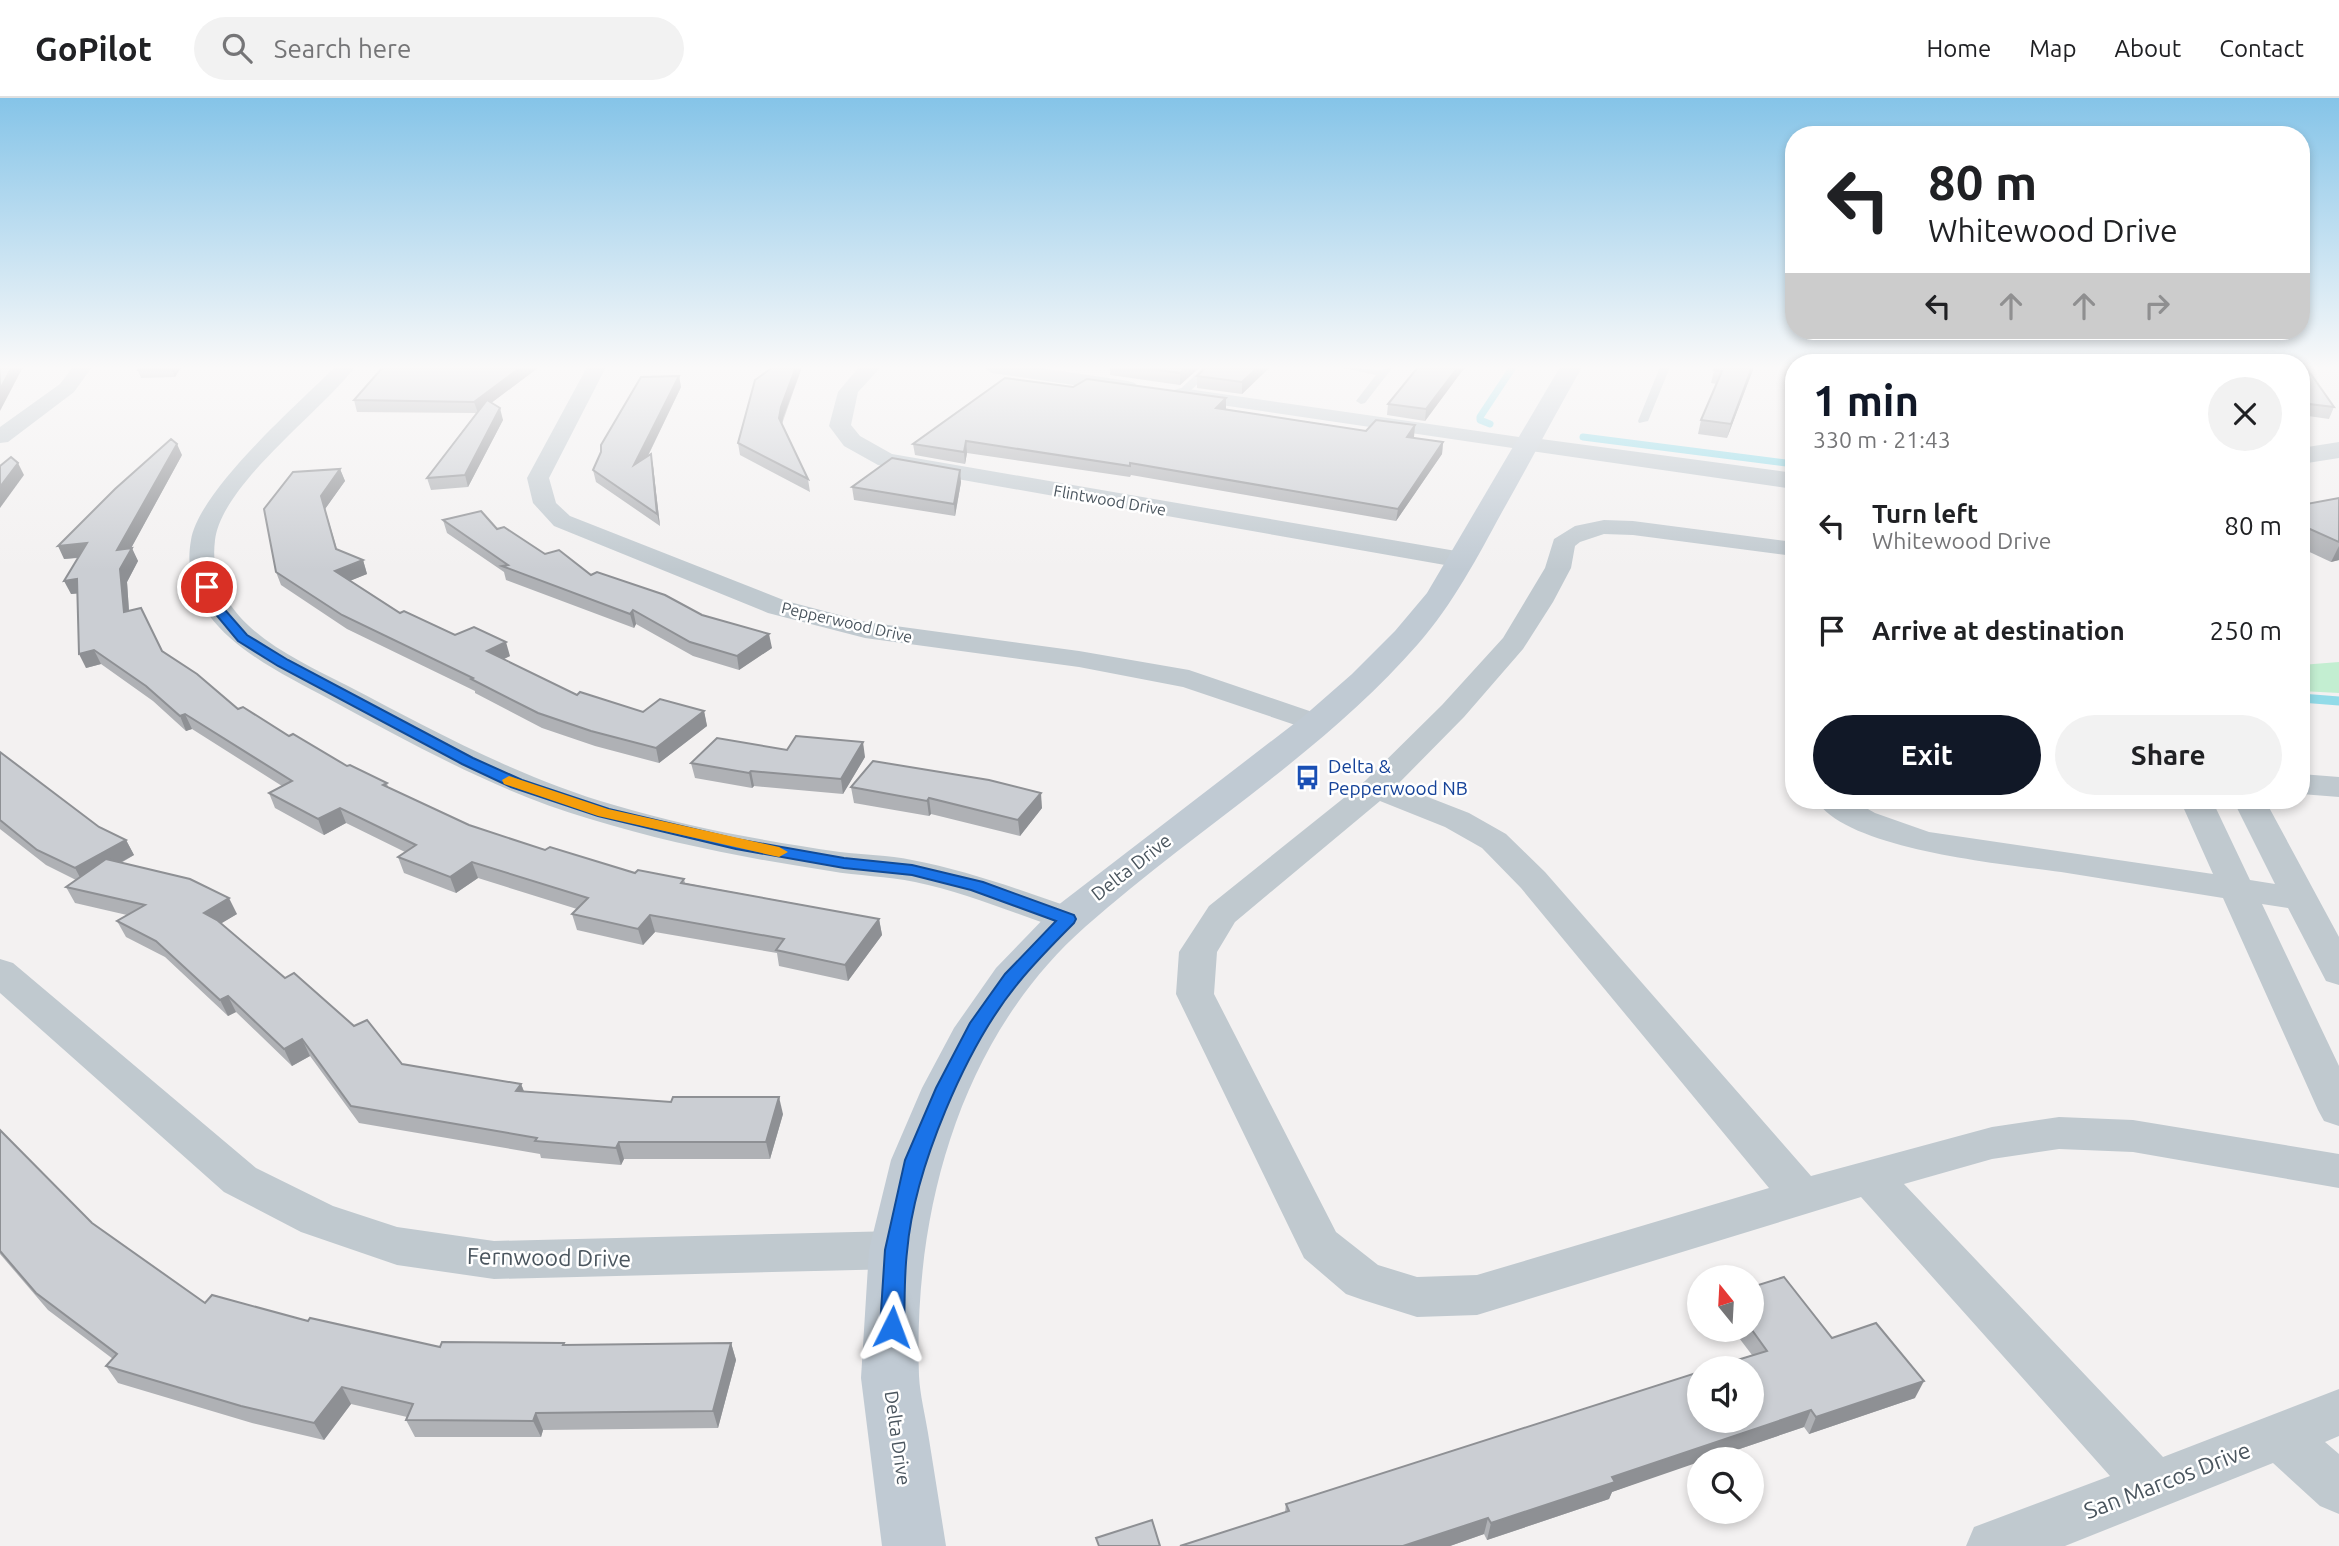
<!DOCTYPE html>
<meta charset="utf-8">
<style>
:root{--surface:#fff;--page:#f2f2f2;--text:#202124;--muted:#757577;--line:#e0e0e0;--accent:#111827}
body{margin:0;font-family:Ubuntu,sans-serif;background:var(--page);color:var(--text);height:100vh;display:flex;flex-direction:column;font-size:26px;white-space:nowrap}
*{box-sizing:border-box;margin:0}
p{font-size:23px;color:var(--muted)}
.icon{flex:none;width:38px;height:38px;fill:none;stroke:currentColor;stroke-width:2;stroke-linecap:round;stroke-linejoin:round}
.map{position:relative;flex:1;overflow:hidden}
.side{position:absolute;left:1785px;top:256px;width:525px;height:455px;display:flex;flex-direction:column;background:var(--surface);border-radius:28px;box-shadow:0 4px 10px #0003}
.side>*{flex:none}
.guide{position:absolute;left:1785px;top:28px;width:525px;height:214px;border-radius:28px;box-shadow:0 4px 10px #0003;background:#fff;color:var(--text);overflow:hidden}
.needle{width:46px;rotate:342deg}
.fabs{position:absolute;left:1687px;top:1167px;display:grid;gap:14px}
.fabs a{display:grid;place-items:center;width:77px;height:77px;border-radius:50%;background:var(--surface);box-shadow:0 4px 10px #0003;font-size:35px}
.pin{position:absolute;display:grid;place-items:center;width:60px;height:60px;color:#fff;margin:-30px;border:4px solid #fff;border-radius:50%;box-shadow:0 2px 7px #0007}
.me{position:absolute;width:77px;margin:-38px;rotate:3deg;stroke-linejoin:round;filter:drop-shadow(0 0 5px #0008)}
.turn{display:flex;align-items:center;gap:24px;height:147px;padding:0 28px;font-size:32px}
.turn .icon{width:91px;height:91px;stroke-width:2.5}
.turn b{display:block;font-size:49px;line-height:60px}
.lanes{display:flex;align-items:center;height:66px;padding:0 28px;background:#0003;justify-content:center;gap:35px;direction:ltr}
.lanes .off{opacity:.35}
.round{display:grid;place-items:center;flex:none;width:74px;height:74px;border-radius:37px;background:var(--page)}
.summary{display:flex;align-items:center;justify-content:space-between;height:119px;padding:0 28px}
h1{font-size:42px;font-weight:600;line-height:52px;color:var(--accent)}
.button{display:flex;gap:14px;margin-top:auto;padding:14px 28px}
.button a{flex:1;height:80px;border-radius:42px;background:var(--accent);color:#fff;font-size:28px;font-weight:600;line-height:80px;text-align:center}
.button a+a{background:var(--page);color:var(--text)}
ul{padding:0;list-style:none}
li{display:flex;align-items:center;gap:21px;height:105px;padding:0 28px}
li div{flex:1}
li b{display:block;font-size:26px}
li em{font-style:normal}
header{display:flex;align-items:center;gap:42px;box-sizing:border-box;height:98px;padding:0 35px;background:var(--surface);border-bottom:2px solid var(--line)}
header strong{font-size:33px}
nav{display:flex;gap:38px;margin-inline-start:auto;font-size:24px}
.search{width:490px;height:63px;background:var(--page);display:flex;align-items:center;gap:18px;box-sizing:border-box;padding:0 24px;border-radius:38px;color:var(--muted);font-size:26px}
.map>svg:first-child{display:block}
</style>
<header>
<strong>GoPilot</strong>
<div class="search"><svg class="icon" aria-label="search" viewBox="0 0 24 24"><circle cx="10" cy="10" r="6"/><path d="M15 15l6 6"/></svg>Search here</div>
<nav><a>Home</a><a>Map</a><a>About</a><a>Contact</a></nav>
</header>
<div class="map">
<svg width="2339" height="1448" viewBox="0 0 2339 1448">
<rect width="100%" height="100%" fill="#f3f1f1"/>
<path fill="#c3eed1" d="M2339 564V595L2301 593V567Z"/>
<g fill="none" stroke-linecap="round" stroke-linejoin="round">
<g stroke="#92dbe8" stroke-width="7">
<path d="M1490 326 1480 322V319L1513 269"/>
<path d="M1583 339 1794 366"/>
</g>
<path stroke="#92dbe8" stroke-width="9" d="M2301 600 2339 603"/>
<g fill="#c0c9cf" fill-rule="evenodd">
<path d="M1204 269H1215L1185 298H1177V294Z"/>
<path d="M1338 269 1381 272 1393 269 1365 305 1361 306 1356 303 1376 277Z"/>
<path d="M1660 269H1670L1648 323 1639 325 1638 323Z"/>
</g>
<g fill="#c0c9cf" fill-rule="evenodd">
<path d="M73 269H92L74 294 8 344 0 345V329L60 286Z"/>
<path d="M335 269H355C321 314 222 386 215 442 205 523 290 558 348 588 434 633 520 680 614 707 687 729 764 743 840 754 864 757 888 757 912 762 970 773 1026 794 1081 813L1086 821 1081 829 1068 833 1055 829C1009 813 963 794 915 784 887 778 858 778 830 773 750 761 668 745 590 721 498 694 414 647 329 601 269 569 176 527 191 442 199 392 298 306 335 269Z"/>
<path d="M587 269H606L549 380 556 405 570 418 786 503 866 524 1079 553 1189 572 1327 619 1331 625 1327 631 1316 634 1183 589 1079 569 865 540 768 515 554 428 533 405 527 380Z"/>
<path d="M859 269H881L858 294 851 327 860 338 892 356 1462 454 1471 457 1475 462 1471 467 1462 470 878 367 844 348 829 328 838 294Z"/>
<path d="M983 269H1034L1128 283 1135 285 1138 289 1135 293 1128 295 992 275Z"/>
<path d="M1181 290 1526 340 1534 341 1537 346 1534 351 1526 352 1174 300 1171 296 1174 292Z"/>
<path d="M1604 422 1633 423 1794 444V458L1633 437 1604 436 1580 444 1575 448 1571 470 1553 504 1523 551 1464 619 1397 687 1469 715 1506 736 1545 774 1811 1078 1992 1029 2059 1019 2133 1022 2339 1056V1090L2133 1054 2059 1051 1992 1061 1904 1086 2163 1359 2339 1291V1338L2325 1344 2339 1356V1416L2320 1408 2273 1365 2065 1448H1966L1974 1429 2110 1378 1861 1099 1477 1217 1417 1219 1363 1202 1346 1196 1304 1160 1176 896 1179 854 1209 808 1365 683 1442 607 1503 540 1545 470 1554 441 1575 428ZM1380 703 1445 729 1482 750 1521 790 1769 1090 1477 1177 1417 1179 1378 1167 1336 1134 1214 896 1217 854 1235 824Z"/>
<path d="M2301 676 2339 679V699L2301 696Z"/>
<path d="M1816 702H1852L1875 715 1929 734 2213 776 2180 702H2212L2250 782 2275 786 2233 702H2265L2339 839V887L2326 883 2288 810 2262 806 2339 968V1028L2324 1023 2318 1012 2223 800C2169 791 2115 783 2061 774 2004 766 1847 752 1816 702Z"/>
<path d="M0 861 13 865 256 1070 333 1108 397 1129 494 1143 896 1133 912 1139 919 1152 912 1165 896 1171 494 1181 397 1167 301 1134 224 1094 0 895Z"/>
</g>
<g fill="#c0c9cf" fill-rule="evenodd">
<path d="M1526 339 1794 375V391L1517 351 1514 346 1517 341Z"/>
<path d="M2339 344V360L2301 366V350Z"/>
</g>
<path fill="#c0cad3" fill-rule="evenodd" d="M1560 269H1582C1555 317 1529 366 1502 414 1477 460 1453 506 1418 546 1322 656 1193 733 1085 829 959 941 913 1115 919 1278 920 1297 925 1316 928 1335 934 1372 940 1410 946 1448H882L861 1280 869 1152 891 1062 922 990 954 930 996 870 1053 811 1304 618 1352 576 1395 533 1427 495Z"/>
</g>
<g fill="#afb1b5">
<path d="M139 269H181L175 279 141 280 138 272Z"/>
<path d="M383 269H539L491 305 503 322 468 389 431 392 427 380 476 315 357 314 354 302Z"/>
<path d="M773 269H802L782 326 808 381 810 394 740 357 738 345Z"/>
<path d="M1110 269H1200L1180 287 1110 277Z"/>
<path d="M1270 269 1242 296 1197 290V278Z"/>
<path d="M1465 269 1425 323 1387 317 1388 306Z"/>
<path d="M1715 269H1754L1727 340 1698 336 1701 322 1717 286 1711 285Z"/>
<path d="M2301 269 2334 309 2329 321 2301 317Z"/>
<path d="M679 278 681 289 648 358 653 368 660 428 596 384 593 372Z"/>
<path d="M1073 289 1226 300V312L1366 333 1415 327 1413 340 1443 344 1442 356 1396 423 1131 377 1130 379 967 355 965 366 915 357 913 346Z"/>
<path d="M182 357 131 450 138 463 127 484 129 513 162 553 238 611 347 668 387 685 388 689 469 727 545 752 635 775 684 781 685 785 879 821 882 837 848 883 779 868 777 855 655 834 643 847 577 832 572 816 577 811 478 780 456 795 404 775 398 759 405 754 346 725 324 737 275 710 269 695 282 688 192 631 186 633 153 603 101 566 86 570 78 495 71 496 78 460 64 461Z"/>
<path d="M340 371 345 383 325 411 337 451 363 462 367 476 349 483 400 515 510 558 504 561 577 597 643 614 704 613 707 628 659 665 595 648 542 630 475 595V593L347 531 281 487 276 474Z"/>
<path d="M961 384 955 418 854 402 852 389Z"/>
<path d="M2339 400V462L2331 464 2301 450V407Z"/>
<path d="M443 422 497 431 545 456 591 477 702 517 772 550 739 572 693 558 636 526 634 530 506 482 504 474 447 435Z"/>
<path d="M787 652 865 659 843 696 754 688 752 690 695 680 691 665Z"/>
<path d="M0 654 99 729 126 742 134 757 121 765 237 816 221 825 285 880 354 928 402 966 521 986 524 993 783 1016 770 1061H624L621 1067 541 1060 540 1056 359 1025 310 958 292 968 236 914 228 918 165 859 126 839 117 823 127 817 75 805 66 789 76 782 46 767 0 731Z"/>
<path d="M851 689 1042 710 1020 738 931 716 929 718 854 705Z"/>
<path d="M0 1032 92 1125 205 1205 308 1223 440 1249 731 1245 736 1262 718 1330 543 1332 541 1339H415L406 1322 407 1319 351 1306 324 1342 252 1325 118 1285 106 1268 113 1261 48 1212 0 1156Z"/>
<path d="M1733 1232H1752L1832 1240 1915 1300 1809 1336 1804 1329 1707 1362H1699L1612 1394 1609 1401 1487 1442 1484 1436 1450 1448H1180L1285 1414 1286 1406 1752 1257Z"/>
</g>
<g fill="#8e9094">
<path d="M12 269H23L0 313V291Z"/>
<path d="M173 269H181L175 279 172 271Z"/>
<path d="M521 269H539L478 315 474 304Z"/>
<path d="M796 269H802L783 320 781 332 779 320 781 309Z"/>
<path d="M1187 269H1200L1180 287V275Z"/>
<path d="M1258 269H1270L1242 296V284Z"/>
<path d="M1458 269H1465L1425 323 1426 311Z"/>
<path d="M1752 269H1754L1727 340 1731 326Z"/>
<path d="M679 278 681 289 637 380 634 367Z"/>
<path d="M1226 300V311L1215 322 1216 310Z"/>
<path d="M500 310 503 322 468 389 465 377Z"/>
<path d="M1415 327 1414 339 1405 351 1407 339Z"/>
<path d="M966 343 967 355 965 366 964 354Z"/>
<path d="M1443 344 1442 356 1396 423 1398 411Z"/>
<path d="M177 346 182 357 123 465 117 452Z"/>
<path d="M651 356 653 368 660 428 657 416Z"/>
<path d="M18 365 24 377 0 410V389Z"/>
<path d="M340 371 345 383 325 411 340 464 321 398Z"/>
<path d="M960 372 961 384 955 418 954 406Z"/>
<path d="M87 445 94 458 64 461 58 448Z"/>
<path d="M2339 448V462L2331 464Z"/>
<path d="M132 450 138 463 127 484 130 528 124 514 120 471Z"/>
<path d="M363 462 367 476 340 487 335 473Z"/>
<path d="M77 481 84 495 71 496 64 483Z"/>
<path d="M633 512 636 526 634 530 630 516Z"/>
<path d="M769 536 772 550 739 572 737 558Z"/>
<path d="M506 544 510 558 491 567 487 553Z"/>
<path d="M94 552 101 566 86 570 79 556Z"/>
<path d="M704 613 707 628 659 665 656 650Z"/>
<path d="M185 616 192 631 186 633 180 618Z"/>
<path d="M863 644 865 659 843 696 841 681Z"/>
<path d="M751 673 754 688 752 690 749 675Z"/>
<path d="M1041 695 1042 710 1020 738 1018 722Z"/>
<path d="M929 700 931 716 929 718 927 703Z"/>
<path d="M340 710 346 725 324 737 318 721Z"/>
<path d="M126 742 134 757 83 785 75 770Z"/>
<path d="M472 764 478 780 456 795 450 779Z"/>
<path d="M229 800 237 816 212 831 204 815Z"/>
<path d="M650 817 655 834 643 847 638 831Z"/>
<path d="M879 821 882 837 848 883 845 867Z"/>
<path d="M228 898 236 914 228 918 220 902Z"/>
<path d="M302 941 310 958 292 968 284 951Z"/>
<path d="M521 986 527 1002 516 993Z"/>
<path d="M779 999 783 1016 770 1061 766 1044Z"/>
<path d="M619 1044 624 1061 621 1067 616 1050Z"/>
<path d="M731 1245 736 1262 718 1330 713 1313Z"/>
<path d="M1924 1283 1915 1300 1809 1336 1816 1319Z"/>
<path d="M342 1289 351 1306 324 1342 314 1325Z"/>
<path d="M1811 1312 1804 1329 1707 1362H1699V1364L1612 1394 1609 1401 1487 1442 1491 1425 1612 1379Z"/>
<path d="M536 1315 543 1332 541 1339 533 1323Z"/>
<path d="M1488 1420 1484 1436 1450 1448H1403Z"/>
</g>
<g fill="#cbced3" stroke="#8e9094" stroke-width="2">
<path d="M0 269H12L0 291Z"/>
<path d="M139 269H173L172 271 138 272Z"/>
<path d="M383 269H521L474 304 354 302Z"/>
<path d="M773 269H796L781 309 779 320 808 381 738 345 755 282Z"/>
<path d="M1138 269H1187L1180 275Z"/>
<path d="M1206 269H1258L1242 284 1197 278Z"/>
<path d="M1418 269H1458L1426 311 1388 306Z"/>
<path d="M1715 269H1752L1731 326 1701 322 1722 273 1714 272Z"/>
<path d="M2301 269H2306L2334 309 2301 305Z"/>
<path d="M679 278 634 367 651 356 657 416 593 372 601 354V347L641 279Z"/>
<path d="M1005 280 1073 289 1087 281 1226 300 1216 310 1366 333 1376 322 1415 327 1407 339 1443 344 1398 411 1130 365V368L966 343 964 354 913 346Z"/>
<path d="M487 302 500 310 465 377 427 380Z"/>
<path d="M171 341 177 346 117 452 132 450 120 471 124 514 141 510 162 553 197 576 238 611 243 609 289 638 293 636 347 668 350 667 387 685 383 687 469 727 545 752 550 749 635 775 638 772 684 781 681 785 879 821 845 867 776 852 784 841 650 817 638 831 572 816 588 800 472 764 450 779 398 759 416 747 340 710 318 721 269 695 292 683 185 616 180 618 146 588 94 552 79 556 77 481 64 483 87 445 58 448 115 391Z"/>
<path d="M11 359 18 365 0 389V368Z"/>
<path d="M892 360 960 372 954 406 852 389Z"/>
<path d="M340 371 321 398 336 451 363 462 335 473 400 515 404 513 455 537 474 529 506 544 487 553 577 597 580 594 643 614 660 601 704 613 656 650 591 633 538 615 471 581 473 580 342 517 276 474 264 411 293 374Z"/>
<path d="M2339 400V444L2301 427V407Z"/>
<path d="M481 413 497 431 504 429 545 456 559 452 591 477 597 474 665 497 702 517 769 536 737 558 690 544 633 512 630 516 502 468 508 467 443 422Z"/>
<path d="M796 638 863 644 841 681 751 673 749 675 691 665 717 640 787 652Z"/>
<path d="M0 654 99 729 126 742 75 770 37 752 0 722Z"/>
<path d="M873 663 989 682 1041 695 1018 722 929 700 927 703 851 689Z"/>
<path d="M106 761 190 781 229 800 204 815 217 822 285 880 294 875 354 928 367 922 402 966 521 986 516 993 671 1004 673 999H779L766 1044H619L616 1050 535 1043 537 1040 351 1008 302 941 284 951 228 898 220 902 156 843 117 823 145 807 66 789Z"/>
<path d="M0 1032 92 1125 205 1205 212 1197 308 1223 310 1220 440 1249 442 1244 564 1245 563 1247 731 1245 713 1313 536 1315 533 1323 406 1322 413 1306 342 1289 314 1325 241 1308 106 1268 117 1256 36 1195 0 1153Z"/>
<path d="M1784 1179 1832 1240 1876 1225 1924 1283 1816 1319 1811 1312 1612 1379 1615 1384 1491 1425 1488 1420 1403 1448H1180L1289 1413 1286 1406 1699 1274V1323H1752V1270H1711L1767 1253 1752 1232V1189Z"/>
<path d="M1152 1422 1160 1448H1099L1096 1440Z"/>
</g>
<linearGradient id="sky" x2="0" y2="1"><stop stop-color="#85c4e8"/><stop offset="0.57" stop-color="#faf9f9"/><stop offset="1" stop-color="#faf9f9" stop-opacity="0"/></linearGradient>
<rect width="2339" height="472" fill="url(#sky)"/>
<path fill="#1a73e8" stroke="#114b97" stroke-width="2" d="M207 485 211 486 225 512 247 537 288 562 473 660 522 682 609 711 736 741 844 760 912 767 983 784 1074 817 1076 821 1074 825C1055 844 1036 863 1019 884 966 948 914 1071 907 1154 904 1179 905 1204 904 1229L900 1236 892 1239 884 1236 880 1229 885 1152 905 1062 936 990 970 925 1005 876 1056 823 971 792 912 777 844 770 736 751 598 718 511 689 462 666 278 568 238 543 213 513 200 489Z"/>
<path fill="#f59e0b" d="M509 678 608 711 779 749 788 754 779 759 598 718 504 686 502 682Z"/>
<defs>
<symbol id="bus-bare" viewBox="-9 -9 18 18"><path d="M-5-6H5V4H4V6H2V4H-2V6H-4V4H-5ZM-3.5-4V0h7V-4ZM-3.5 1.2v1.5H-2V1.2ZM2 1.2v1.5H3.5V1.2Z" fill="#1a4fb4" stroke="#fff" stroke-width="2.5" paint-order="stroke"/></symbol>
</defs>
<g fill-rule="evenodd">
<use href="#bus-bare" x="1290" y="662" width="35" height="35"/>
</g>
<g text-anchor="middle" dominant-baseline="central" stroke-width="5" stroke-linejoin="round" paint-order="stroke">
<g font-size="16" fill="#4a555e" stroke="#fff">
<text transform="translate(1110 402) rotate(10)">Flintwood Drive</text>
<text transform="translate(847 524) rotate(13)">Pepperwood Drive</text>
</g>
<g font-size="19" fill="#164399" stroke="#fff" text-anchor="start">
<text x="1328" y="668">Delta &amp;<tspan x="1328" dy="22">Pepperwood NB</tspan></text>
</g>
<g font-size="19" fill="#4a555e" stroke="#fff">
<text transform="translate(1131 769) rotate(-38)">Delta Drive</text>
<text transform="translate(898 1340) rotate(82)">Delta Drive</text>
</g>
<g font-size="23" fill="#4a555e" stroke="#fff">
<text transform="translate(549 1159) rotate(1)">Fernwood Drive</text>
<text transform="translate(2167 1382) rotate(-21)">San Marcos Drive</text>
</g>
</g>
</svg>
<div class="fabs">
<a><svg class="needle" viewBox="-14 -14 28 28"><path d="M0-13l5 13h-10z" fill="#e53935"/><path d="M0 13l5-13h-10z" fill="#757577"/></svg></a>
<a><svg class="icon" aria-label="sound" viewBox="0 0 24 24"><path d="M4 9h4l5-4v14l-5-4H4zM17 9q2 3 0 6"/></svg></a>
<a><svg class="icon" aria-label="search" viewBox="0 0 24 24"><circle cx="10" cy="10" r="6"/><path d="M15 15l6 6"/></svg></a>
</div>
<div class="pin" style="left:207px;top:489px;background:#d93025"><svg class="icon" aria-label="arrive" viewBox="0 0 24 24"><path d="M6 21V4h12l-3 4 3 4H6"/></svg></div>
<svg class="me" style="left:892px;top:1229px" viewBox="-20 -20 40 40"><path d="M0-17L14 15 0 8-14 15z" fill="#1a73e8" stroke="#fff" stroke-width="4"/></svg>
<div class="guide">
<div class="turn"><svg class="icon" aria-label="left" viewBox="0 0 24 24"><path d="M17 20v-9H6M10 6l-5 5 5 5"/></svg><div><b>80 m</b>Whitewood Drive</div></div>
<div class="lanes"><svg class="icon" aria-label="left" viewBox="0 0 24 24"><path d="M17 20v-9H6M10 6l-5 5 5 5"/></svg><svg class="icon off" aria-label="ahead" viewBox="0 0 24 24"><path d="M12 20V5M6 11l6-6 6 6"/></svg><svg class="icon off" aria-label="ahead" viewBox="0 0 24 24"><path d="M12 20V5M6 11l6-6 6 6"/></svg><svg class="icon off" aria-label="right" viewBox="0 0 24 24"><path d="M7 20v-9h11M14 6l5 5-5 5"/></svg></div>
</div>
<section class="side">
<div class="summary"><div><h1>1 min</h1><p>330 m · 21:43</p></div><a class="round"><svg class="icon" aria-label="close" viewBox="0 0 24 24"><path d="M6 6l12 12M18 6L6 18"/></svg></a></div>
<ul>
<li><svg class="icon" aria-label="left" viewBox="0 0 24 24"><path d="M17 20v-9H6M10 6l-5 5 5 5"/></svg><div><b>Turn left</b><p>Whitewood Drive</p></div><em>80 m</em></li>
<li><svg class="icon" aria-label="arrive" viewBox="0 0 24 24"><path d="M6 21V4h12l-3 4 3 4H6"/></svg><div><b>Arrive at destination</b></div><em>250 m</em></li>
</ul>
<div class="button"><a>Exit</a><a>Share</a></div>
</section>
</div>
